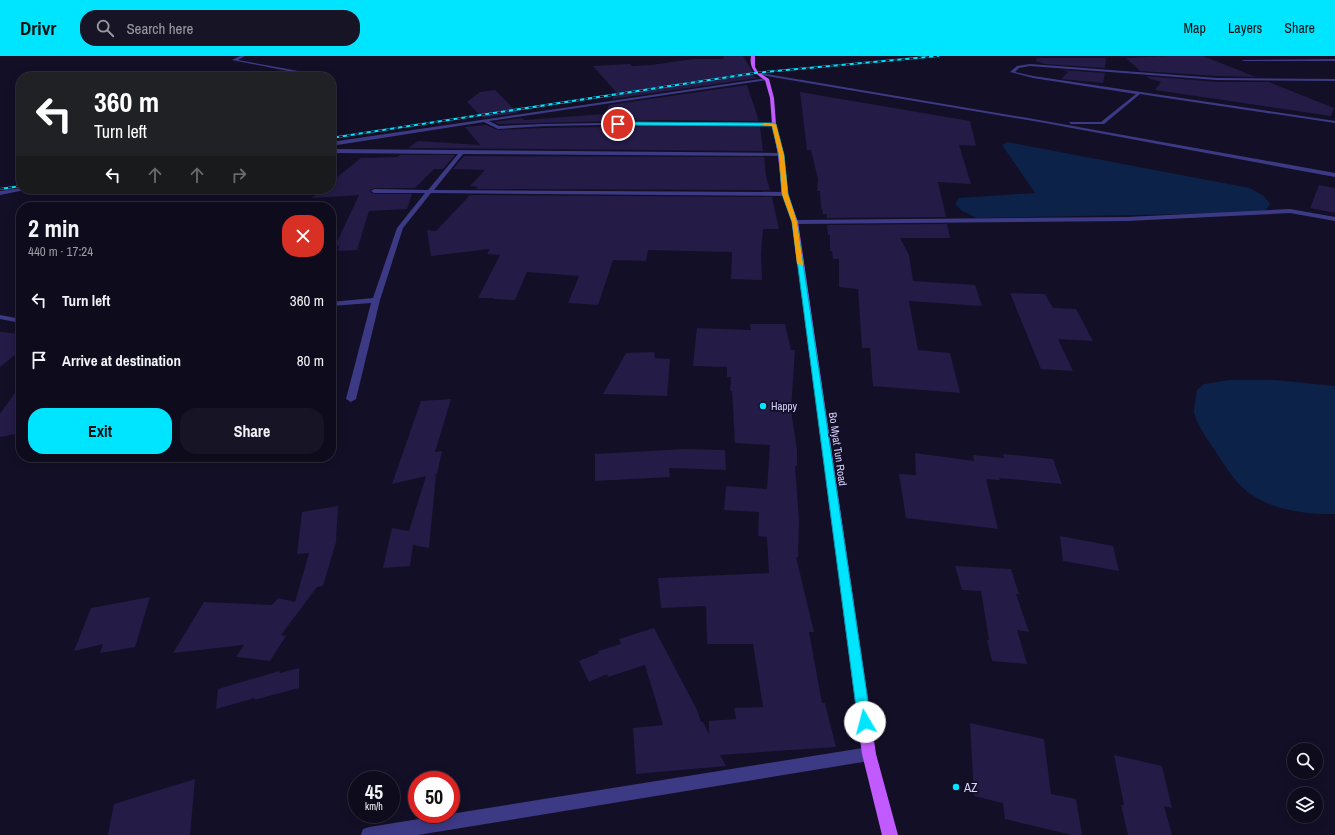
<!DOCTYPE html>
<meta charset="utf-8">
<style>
:root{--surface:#0e0b1c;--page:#171425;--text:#f1f3f6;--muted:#9b9ba3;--line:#2e2b3b;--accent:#00e5ff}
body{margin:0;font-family:"Archivo Narrow",sans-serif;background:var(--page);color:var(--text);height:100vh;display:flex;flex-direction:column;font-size:15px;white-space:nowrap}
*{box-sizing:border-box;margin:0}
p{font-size:13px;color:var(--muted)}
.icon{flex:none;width:22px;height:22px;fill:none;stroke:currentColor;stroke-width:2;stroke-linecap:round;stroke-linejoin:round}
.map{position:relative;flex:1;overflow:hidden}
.side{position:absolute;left:16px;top:146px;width:320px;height:260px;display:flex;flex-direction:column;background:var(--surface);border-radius:16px;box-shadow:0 2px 10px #0003,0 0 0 1px var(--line)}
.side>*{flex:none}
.banner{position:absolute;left:16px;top:16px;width:320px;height:122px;border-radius:16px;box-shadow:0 2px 10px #0003,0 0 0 1px var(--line);background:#202124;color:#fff;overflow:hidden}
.fabs{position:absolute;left:1287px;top:687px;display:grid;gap:8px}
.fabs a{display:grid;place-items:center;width:36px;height:36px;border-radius:50%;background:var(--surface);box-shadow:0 2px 10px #0003,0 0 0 1px var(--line);font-size:20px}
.speed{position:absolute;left:348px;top:715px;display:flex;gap:8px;font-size:20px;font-weight:700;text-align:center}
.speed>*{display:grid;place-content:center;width:52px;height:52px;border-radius:50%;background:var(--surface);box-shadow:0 2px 10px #0003,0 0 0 1px var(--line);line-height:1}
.speed small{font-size:10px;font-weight:400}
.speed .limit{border:6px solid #d22;background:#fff;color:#111}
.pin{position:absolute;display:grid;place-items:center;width:34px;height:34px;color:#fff;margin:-17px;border:2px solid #fff;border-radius:50%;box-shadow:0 1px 4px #0007}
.me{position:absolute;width:44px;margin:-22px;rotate:352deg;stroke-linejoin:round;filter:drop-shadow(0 0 3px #0008)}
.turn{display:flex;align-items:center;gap:14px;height:84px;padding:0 12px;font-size:18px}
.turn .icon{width:52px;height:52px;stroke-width:2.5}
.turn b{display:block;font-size:28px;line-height:34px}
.lanes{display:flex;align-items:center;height:38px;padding:0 12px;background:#0003;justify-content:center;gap:20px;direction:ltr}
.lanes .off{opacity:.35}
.round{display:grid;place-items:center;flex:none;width:42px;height:42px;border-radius:16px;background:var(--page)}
.summary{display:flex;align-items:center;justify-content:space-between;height:68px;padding:0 12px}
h1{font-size:24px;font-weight:800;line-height:30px}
.cta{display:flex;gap:8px;margin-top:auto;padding:8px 12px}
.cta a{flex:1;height:46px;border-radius:16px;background:var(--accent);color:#111;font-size:16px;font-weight:800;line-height:46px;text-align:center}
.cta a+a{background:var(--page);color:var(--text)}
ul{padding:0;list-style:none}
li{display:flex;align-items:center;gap:12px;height:60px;padding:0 12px}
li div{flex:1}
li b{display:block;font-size:15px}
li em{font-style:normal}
header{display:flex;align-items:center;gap:24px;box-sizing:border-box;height:56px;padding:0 20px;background:var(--accent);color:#111}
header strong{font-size:19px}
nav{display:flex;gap:22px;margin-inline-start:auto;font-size:14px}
.search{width:280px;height:36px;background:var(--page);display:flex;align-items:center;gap:10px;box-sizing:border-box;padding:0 14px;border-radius:16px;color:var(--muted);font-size:15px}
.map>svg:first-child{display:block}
</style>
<header>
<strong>Drivr</strong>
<div class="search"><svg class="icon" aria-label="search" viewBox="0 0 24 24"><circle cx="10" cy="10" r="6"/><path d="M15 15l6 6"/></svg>Search here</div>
<nav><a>Map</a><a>Layers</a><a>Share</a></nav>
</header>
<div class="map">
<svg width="1335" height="779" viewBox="0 0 1335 779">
<rect width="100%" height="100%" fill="#130f26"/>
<g fill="#0c2248">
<path d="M1007 86 1250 132 1264 140 1270 148 1265 155 1237 157 977 162 962 155 955 148 959 142 1035 137 1002 89Z"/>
<path d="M1229 324H1275L1335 330V458C1304 459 1264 453 1241 430 1231 420 1224 408 1216 396 1209 386 1196 367 1194 356 1194 349 1196 341 1197 334L1204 328Z"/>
</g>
<g fill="#241b47">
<path d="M724 0H743L753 16V19L757 22 612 43 616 36 593 10 630 8 632 10 651 9 693 3H723Z"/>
<path d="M1169 0H1203L1256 21 1217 20 1140 15 1126 2Z"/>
<path d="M1037 2H1106L1105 12 1045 8 1036 5Z"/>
<path d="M1063 14 1105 17 1103 27 1061 23 1068 16Z"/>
<path d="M1146 20 1217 26H1269L1334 52 1331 60 1155 34 1161 26 1150 23Z"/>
<path d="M747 29 759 65 658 64 499 68 494 66 522 62 524 64 605 58 609 49Z"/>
<path d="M495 34 518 57 483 62 467 46 480 36Z"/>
<path d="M800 36 970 65 976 90 959 89 971 128 938 126 946 161 827 162V158H823L822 153H821L820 135H817L818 123 811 94H807Z"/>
<path d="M486 69 498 74 544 72 658 70H760L763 95 408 92 418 85 480 89 465 71Z"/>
<path d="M400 99H455L443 113H434L415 132H374L370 134V136L374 138H412L407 153 369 155 357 194 338 195 339 190H335L359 139 312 142 323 133H331V126L361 102 397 101Z"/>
<path d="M464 100 764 101 766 120 770 134 476 133 478 131 470 130 485 114 453 113Z"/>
<path d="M1319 129 1335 132V157L1310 152Z"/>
<path d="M470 139 772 141 779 173H763L761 198 762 224 731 223 732 196 648 194 646 205 613 204 598 249 568 247 579 220 527 216 515 244 494 243V242H478L500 199 487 198 490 193 431 200 427 174 436 175Z"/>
<path d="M947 168 950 182H900L909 199 913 225 975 229 982 250 909 245 918 294 950 297 960 337 873 330 870 292H862L858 233 839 231V203H833L832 195H830V179H828L827 169Z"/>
<path d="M1010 237 1045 238 1053 252 1076 253 1093 285 1058 283 1073 315 1041 313Z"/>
<path d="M750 268H785L791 294H795L791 354 797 394V410H795L799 465 798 501H796L814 576H809L822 647H825L836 691 720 699 726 710 636 718 633 672 663 669 645 609 608 621 607 618 589 626 579 605 599 597 598 595 621 588 619 583 654 572 697 654 701 666H703L709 678V665L736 663 734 652 763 651 753 588H707L706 550 661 552 658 522 769 517 767 481 758 480 759 456 724 454 726 430 767 433 770 389 735 387 732 335H730L731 321H727V311L693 310 697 272 751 274Z"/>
<path d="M0 276 21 278V294L0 311Z"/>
<path d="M654 296 655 302 670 303 667 340 603 338 626 297Z"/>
<path d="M21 328V377L0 381V358Z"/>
<path d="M451 343 435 396 442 395 437 418H434L436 419 429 492 413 489 410 510 383 512 392 472 409 475 426 420 392 428 421 345Z"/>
<path d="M685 393 725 394 726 414 669 412 670 421 595 425V398Z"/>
<path d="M915 397 974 405 973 399 1004 402 1003 398 1053 403 1062 428 999 422 1000 424 986 423 998 473 906 462 899 418 916 419Z"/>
<path d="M338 450 336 486 323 530 317 531 281 579 286 580 270 605 236 601 244 589 173 597 204 546 272 549 278 542 295 546 309 497 297 498 302 456Z"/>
<path d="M1060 480 1113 490 1119 515 1063 505Z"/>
<path d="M955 510 1011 513 1019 538H1016L1029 576 1017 574 1027 608 992 605 987 584H989L981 535 962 534Z"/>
<path d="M150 541 135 591 100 597 103 588 74 595 91 552Z"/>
<path d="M299 612V632L254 644 255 642 216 653 218 633 279 615 280 617Z"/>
<path d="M970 667 1044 683 1051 738 1076 743 1082 779H1072L1005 763 1003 747 974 740Z"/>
<path d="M1114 699 1162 710 1172 752 1164 750 1172 779H1128L1121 749H1124Z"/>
<path d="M195 723 190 779H108L114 748Z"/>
</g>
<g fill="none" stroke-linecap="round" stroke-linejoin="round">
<g fill="#3d3a85" fill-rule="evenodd">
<path d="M240 0H245L238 4 304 16 310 21H306L303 18 232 4Z"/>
<path d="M1335 3V5H1242L1244 4Z"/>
<path d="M1030 8 1217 22 1335 23V25L1217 24 1030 10 1019 12 1015 16 1033 20 1335 65V67L1140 38 1104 68H1071L1069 66H1101L1136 38 1033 22 1010 16 1017 10Z"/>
<path d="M755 16 1045 65 1335 117V121L1045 67 754 18Z"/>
<path d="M767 22 768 24 489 65 499 70 544 68 658 66 776 67 774 69 658 68 544 70 498 73 484 66 331 90V86Z"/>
<path d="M331 93 781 97 783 98V100L463 98 434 134 785 136 788 138 785 140 431 137 403 172 380 244 356 343 351 346 346 343 371 247 331 250V246L373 242 397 172 425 137H374L371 135 374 133 428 134 458 98 331 97Z"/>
<path d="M21 132 30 133 0 139V135Z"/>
<path d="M1290 153 1335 161V165L1290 157 1127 165 795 168 792 166 795 164 1127 161Z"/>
<path d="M0 259 21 263V267L0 263Z"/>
<path d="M869 691 874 693 876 698 874 703 869 705 418 779H361L363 773 369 771Z"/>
</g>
<path fill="#c25bff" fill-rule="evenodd" d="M751 0H755V11L758 16 769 23 774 42 776 68 784 99 788 138 798 166 876 698 898 779H882L862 698 792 166 782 138 778 99 772 68 770 42 765 24C755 18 749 12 751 0Z"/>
<defs>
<g id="rail">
<path d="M331 82 755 17 938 0"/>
<path d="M0 133 21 130"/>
</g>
</defs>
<use href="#rail" stroke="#00e5ff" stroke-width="2"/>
<use href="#rail" stroke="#130f26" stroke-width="1.5" stroke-dasharray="4" stroke-linecap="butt"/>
</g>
<path fill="#00e5ff" stroke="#0095a6" d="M618 66 774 67 776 68 784 99 788 138 797 166 871 666 869 671 865 672 860 671 858 666 792 166 782 138 779 99 772 70 617 69Z"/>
<path fill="#f59e0b" d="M764 67 776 68 784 99 788 138 797 166 803 209 797 208 792 166 782 138 779 99 772 70 762 69Z"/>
<g fill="#00e5ff" stroke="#130f26" stroke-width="1.5">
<circle cx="763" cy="350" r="4"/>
<circle cx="956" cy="731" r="4"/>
</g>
<g text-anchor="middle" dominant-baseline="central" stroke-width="3.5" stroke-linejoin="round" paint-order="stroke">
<g font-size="11" fill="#d9d4ff" stroke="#130f26" text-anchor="start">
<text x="771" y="350">Happy</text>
</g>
<g font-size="11" fill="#d9d4ff" stroke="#130f26">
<text transform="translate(838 393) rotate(82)">Bo Myat Tun Road</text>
</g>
<g font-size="13" fill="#d9d4ff" stroke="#130f26" text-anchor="start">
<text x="964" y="731">AZ</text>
</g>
</g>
</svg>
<div class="fabs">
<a><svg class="icon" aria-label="search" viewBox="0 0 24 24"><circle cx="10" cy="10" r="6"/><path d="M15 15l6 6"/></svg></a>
<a><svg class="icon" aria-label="layers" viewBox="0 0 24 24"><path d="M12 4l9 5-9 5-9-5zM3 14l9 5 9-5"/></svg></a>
</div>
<div class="speed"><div>45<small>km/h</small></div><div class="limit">50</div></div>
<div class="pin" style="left:618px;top:68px;background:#d93025"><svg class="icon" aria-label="arrive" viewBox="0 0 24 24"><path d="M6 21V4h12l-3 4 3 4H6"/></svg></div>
<svg class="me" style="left:865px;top:666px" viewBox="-20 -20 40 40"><circle r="19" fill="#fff"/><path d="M0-13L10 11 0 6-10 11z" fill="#00e5ff"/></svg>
<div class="banner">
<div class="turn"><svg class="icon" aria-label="left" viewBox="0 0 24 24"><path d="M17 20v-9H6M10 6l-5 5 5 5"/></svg><div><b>360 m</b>Turn left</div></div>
<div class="lanes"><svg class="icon" aria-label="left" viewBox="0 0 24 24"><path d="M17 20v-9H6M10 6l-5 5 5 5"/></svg><svg class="icon off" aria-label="ahead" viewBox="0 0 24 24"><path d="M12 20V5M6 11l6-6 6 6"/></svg><svg class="icon off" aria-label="ahead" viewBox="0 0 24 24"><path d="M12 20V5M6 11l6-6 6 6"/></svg><svg class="icon off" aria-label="right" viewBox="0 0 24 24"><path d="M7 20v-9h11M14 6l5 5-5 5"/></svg></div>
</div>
<section class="side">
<div class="summary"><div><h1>2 min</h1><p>440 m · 17:24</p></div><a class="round" style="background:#d93025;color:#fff"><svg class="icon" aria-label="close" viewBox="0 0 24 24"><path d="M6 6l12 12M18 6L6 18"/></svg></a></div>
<ul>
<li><svg class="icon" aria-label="left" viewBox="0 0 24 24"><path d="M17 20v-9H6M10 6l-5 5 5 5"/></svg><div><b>Turn left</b></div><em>360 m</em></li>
<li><svg class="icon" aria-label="arrive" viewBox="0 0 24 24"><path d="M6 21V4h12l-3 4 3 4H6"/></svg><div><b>Arrive at destination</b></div><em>80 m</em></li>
</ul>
<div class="cta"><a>Exit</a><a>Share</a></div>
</section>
</div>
